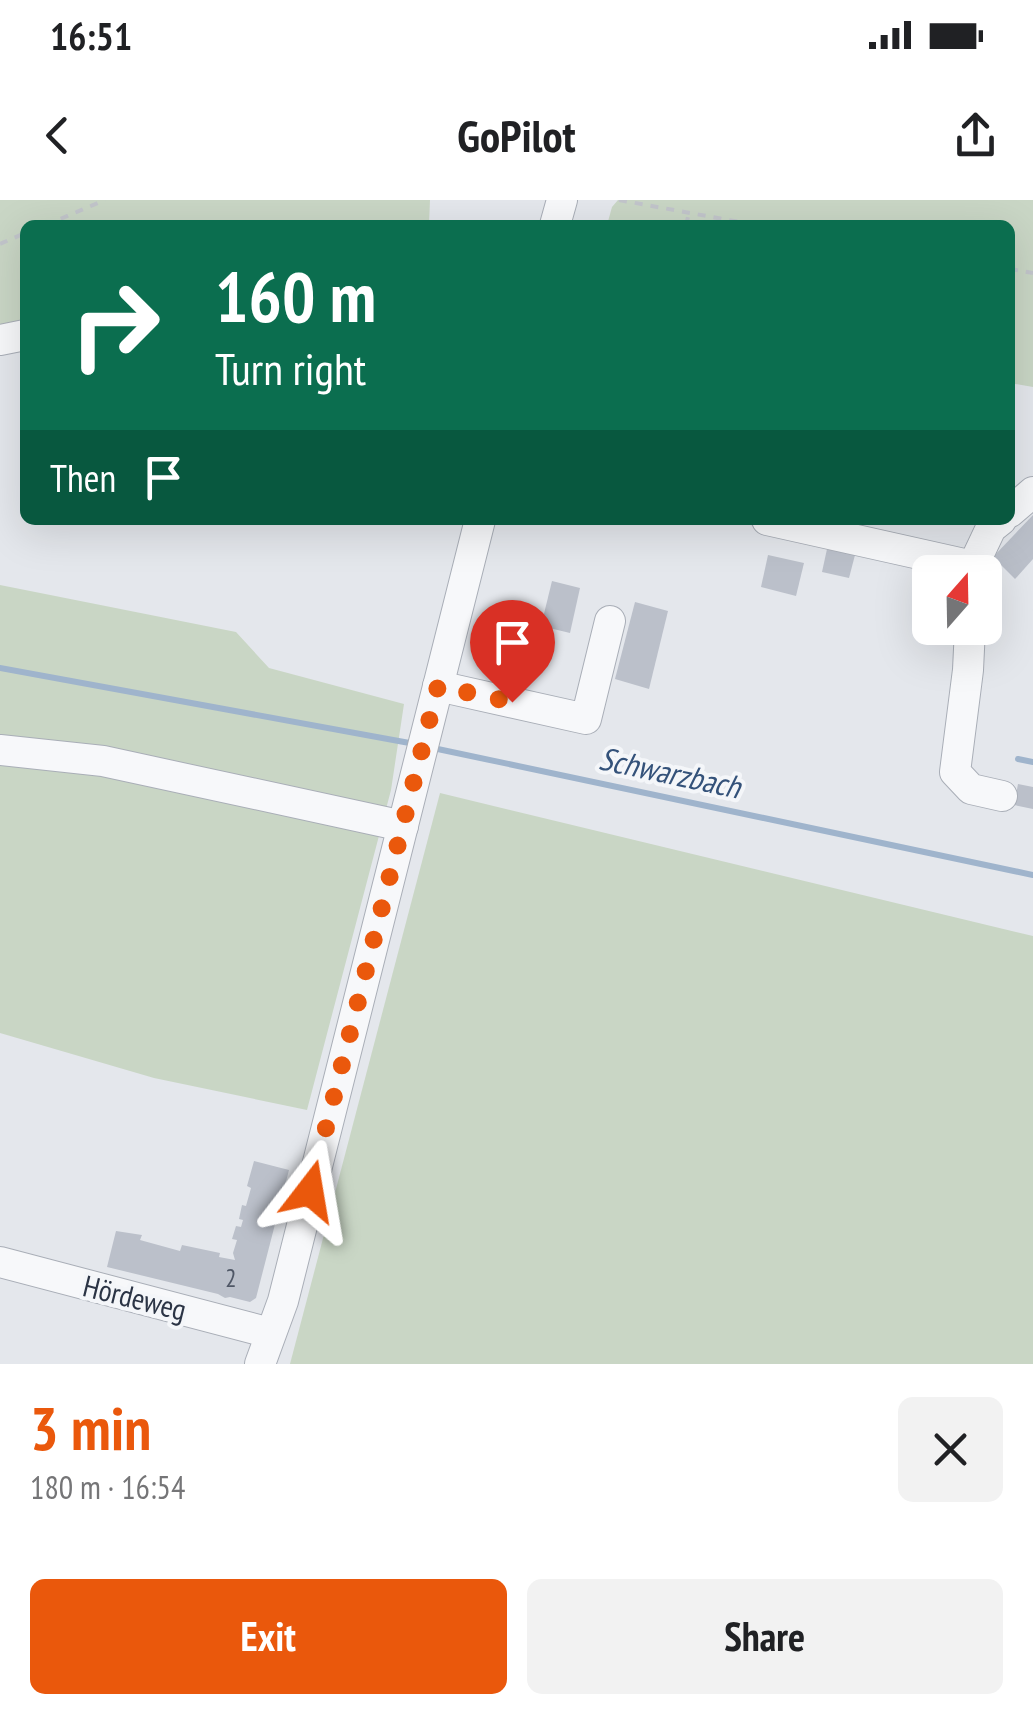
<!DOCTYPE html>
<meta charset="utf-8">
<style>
:root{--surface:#fff;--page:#f2f2f2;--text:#202124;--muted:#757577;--accent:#ea580c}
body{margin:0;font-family:"PT Sans Narrow",sans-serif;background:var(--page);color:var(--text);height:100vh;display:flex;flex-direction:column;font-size:38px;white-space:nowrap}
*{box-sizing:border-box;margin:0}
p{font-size:32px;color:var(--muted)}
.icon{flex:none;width:55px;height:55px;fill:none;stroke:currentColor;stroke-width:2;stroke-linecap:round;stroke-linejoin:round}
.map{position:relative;height:1164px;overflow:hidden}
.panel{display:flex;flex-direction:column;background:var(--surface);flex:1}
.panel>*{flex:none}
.hud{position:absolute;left:20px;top:20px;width:995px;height:305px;border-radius:15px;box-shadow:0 10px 40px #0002;background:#0b6e4f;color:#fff;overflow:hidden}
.needle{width:65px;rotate:20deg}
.controls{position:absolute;left:912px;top:355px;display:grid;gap:20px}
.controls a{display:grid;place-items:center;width:90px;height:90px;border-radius:15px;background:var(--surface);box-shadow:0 10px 40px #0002;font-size:50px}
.pin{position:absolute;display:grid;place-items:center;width:85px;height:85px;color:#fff;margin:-102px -42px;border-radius:50% 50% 50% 0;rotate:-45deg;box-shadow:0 0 10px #0007}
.pin .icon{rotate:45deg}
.me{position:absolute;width:110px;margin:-55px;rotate:14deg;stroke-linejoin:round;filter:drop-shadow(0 0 8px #0008)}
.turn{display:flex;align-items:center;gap:35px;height:210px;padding:0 30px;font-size:45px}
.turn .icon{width:130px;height:130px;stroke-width:2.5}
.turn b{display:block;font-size:70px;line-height:85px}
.then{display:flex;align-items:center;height:95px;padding:0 30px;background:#0003;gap:20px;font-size:38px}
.round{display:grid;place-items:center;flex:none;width:105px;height:105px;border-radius:15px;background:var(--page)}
.headline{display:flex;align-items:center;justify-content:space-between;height:170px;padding:0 30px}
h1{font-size:60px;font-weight:800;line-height:75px;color:var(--accent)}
.action{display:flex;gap:20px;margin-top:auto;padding:20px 30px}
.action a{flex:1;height:115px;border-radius:15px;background:var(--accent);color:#fff;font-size:40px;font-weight:800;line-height:115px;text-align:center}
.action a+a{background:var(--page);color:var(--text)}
.status{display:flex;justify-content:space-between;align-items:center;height:70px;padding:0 50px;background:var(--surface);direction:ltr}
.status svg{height:28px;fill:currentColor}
header{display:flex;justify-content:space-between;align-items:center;height:130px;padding:0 30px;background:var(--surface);font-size:45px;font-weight:800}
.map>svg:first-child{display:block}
</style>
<div class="status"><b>16:51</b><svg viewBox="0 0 49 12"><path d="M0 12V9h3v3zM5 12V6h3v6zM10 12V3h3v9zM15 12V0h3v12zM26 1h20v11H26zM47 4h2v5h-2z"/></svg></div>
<header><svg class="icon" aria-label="back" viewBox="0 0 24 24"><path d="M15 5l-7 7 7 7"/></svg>GoPilot<svg class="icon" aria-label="share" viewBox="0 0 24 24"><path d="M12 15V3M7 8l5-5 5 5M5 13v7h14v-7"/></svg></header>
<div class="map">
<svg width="1033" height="1164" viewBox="0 0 1033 1164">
<rect width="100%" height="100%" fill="#e4e7ec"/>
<g fill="#c9d6c5">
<path d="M0 0H430L429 25H25V129L0 134Z"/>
<path d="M618 0H1033V187L1010 183V25H607L612 7Z"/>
<path d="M0 385 236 432 269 468 404 504 391 590 307 910 154 878 0 833Z"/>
<path d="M440 593 1033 736V1164H290Z"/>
</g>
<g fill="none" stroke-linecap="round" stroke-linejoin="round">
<g stroke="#9fb4cc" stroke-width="6">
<path d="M0 468 415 544"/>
<path d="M433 548 1033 675"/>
<path d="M1018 559 1033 562"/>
</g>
</g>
<g fill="#bbc0ca">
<path d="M1033 315V359L1015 379 993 357Z"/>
<path d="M827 349 855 355 849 378 822 372Z"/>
<path d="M768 355 804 363 796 396 761 387Z"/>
<path d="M552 381 580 388 570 433 541 426Z"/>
<path d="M635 402 668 411 649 489 615 479Z"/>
<path d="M1018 584 1033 587V609L1014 605Z"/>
<path d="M254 961 289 970 256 1098 250 1102 230 1097 225 1098 218 1094 107 1067 116 1031 142 1035 140 1040 180 1051 182 1045 220 1053 219 1057 235 1060 233 1053 237 1040 232 1039 236 1026 241 1027 243 1020 239 1019 242 1005 246 1006 251 988 247 986Z"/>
</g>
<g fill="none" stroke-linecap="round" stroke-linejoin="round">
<defs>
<g id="minor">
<path d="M555 25 562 0"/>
<path d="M0 140 25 135"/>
<path d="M1010 312 1033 292"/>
<path d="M767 320 973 366"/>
<path d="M973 372V366L991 328 1001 320"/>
<path d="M970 428 968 470 955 572 971 589 1002 596"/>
<path d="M438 486 586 519 610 421"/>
<path d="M0 550 103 561 403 626"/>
<path d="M0 1062 270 1133"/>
<path d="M260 1164 283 1101 480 320"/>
</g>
</defs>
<use href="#minor" stroke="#a9aeb7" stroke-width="32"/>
<g stroke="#c2c5cb" stroke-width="4" stroke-dasharray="8 8" stroke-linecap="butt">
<path d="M619 0 756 25"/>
<path d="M46 25 105 0"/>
<path d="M686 25 689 13"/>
<path d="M0 44 25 33"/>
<path d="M1010 69 1033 73"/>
</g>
<use href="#minor" stroke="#f7f8fa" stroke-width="30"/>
</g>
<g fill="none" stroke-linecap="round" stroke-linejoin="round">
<path stroke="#ea580c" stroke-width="18" stroke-dasharray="0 32.4" d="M310 991 438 486 512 502"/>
</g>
<g text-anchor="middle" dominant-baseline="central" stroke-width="8" stroke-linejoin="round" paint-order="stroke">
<g font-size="25" fill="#4f5766">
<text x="231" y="1078">2</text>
</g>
<g font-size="30" fill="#2b3445" stroke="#f4f6f9">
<text transform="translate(135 1097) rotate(14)">Hördeweg</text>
</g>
<g font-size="32" font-style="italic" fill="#34527a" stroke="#f4f6f9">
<text transform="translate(670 572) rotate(12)">Schwarzbach</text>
</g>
</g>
</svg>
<div class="controls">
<a><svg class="needle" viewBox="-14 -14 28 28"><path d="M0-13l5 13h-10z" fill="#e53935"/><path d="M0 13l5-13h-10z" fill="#757577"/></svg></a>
</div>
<div class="pin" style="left:512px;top:502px;background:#d93025"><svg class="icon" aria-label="arrive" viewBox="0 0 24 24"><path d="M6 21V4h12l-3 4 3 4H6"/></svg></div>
<svg class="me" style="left:310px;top:991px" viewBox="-20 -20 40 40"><path d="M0-17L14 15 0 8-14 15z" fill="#ea580c" stroke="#fff" stroke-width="4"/></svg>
<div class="hud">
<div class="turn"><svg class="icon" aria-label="right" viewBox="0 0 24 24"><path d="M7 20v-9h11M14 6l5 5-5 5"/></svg><div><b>160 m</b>Turn right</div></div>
<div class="then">Then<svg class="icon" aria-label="arrive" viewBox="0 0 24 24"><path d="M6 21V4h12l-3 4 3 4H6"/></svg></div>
</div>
</div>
<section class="panel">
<div class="headline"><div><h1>3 min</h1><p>180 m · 16:54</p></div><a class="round"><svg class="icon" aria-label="close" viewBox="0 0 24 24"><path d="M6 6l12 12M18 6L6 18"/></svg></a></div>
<div class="action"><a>Exit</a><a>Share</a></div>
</section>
